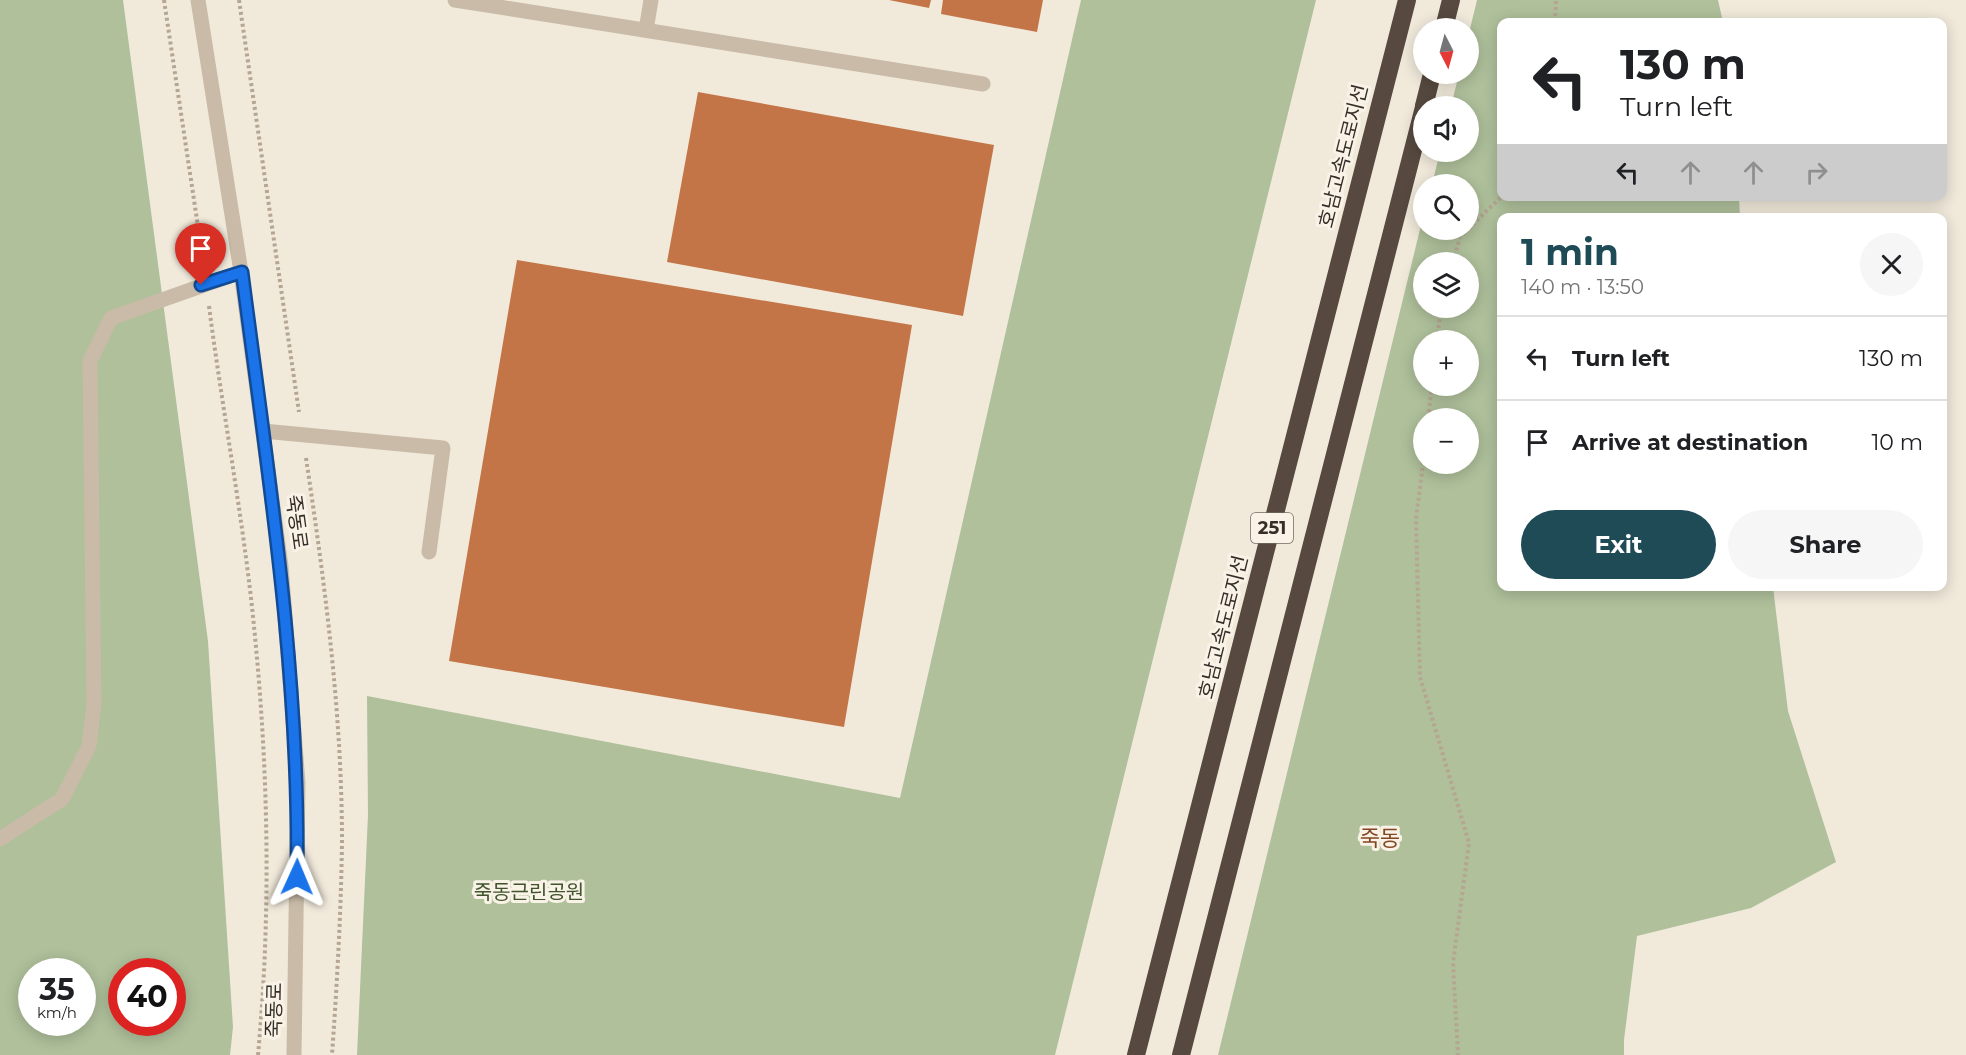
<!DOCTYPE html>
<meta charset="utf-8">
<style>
:root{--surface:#fff;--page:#f6f6f6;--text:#202124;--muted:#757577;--line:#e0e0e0;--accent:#1e4b56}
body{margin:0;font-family:Montserrat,"Noto Sans KR",sans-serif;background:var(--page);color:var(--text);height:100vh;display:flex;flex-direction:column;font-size:22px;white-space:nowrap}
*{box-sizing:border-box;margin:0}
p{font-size:20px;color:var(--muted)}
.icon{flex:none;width:33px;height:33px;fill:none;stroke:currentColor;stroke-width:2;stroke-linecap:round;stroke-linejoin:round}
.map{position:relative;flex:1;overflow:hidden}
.panel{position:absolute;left:1497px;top:213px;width:450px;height:378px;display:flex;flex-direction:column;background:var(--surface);border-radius:12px;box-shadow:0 3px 15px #0003}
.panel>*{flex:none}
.guide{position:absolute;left:1497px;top:18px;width:450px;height:183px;border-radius:12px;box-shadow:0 3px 15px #0003;background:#fff;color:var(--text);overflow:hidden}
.needle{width:39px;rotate:174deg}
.fabs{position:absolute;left:1413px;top:18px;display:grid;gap:12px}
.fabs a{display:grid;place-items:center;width:66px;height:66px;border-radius:50%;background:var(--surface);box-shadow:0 3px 15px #0003;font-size:30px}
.speed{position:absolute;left:18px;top:958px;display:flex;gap:12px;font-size:30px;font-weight:700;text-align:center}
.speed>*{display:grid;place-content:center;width:78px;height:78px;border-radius:50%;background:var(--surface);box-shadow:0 3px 15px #0003;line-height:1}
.speed small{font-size:15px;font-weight:400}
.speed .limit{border:9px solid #d22;background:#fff;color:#111}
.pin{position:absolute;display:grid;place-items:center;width:51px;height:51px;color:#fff;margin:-62px -26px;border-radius:50% 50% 50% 0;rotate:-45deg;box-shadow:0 0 6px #0007}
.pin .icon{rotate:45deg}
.me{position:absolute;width:66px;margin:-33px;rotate:1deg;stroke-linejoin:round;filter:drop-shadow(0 0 4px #0008)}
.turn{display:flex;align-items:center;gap:21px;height:126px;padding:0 24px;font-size:27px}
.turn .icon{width:78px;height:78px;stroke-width:2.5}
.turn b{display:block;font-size:42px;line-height:51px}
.lanes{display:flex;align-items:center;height:57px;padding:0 24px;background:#0003;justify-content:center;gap:30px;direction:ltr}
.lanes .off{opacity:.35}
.round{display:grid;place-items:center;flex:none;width:63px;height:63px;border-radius:32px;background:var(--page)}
.summary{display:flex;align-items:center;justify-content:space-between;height:102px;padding:0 24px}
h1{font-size:36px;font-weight:700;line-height:45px;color:var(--accent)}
.action{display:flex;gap:12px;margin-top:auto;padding:12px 24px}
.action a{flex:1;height:69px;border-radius:36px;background:var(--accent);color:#fff;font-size:24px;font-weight:700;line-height:69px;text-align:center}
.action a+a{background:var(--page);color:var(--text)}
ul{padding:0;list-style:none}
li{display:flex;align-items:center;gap:18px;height:84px;padding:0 24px;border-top:2px solid var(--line)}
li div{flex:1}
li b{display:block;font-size:22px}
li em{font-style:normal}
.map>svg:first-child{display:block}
</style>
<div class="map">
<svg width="1966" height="1055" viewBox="0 0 1966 1055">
<rect width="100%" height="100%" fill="#f1eadb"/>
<g fill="#afc09b" fill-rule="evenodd">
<path d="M0 0H123L208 641 233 1027 230 1055H0ZM32 972H82V1023H32ZM122 972H172V1023H122Z"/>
<path d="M1081 0H1316L1055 1055H357L368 815 367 696 900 798Z"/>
<path d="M1477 0H1718L1723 22H1502V196L1739 197 1740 217 1502 218V586L1773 587 1788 711 1836 862 1751 908 1637 936 1624 1040V1055H1218L1423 217 1424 230H1468V184H1432L1440 152H1468V106H1451L1459 74H1468L1469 33ZM1424 262H1468V308H1424ZM1424 340H1468V386H1424ZM1424 418H1468V464H1424Z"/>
</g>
<g fill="#c37547">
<path d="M889 0H931L929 8Z"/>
<path d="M943 0H1043L1037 32 941 14Z"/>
<path d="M698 92 994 145 963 316 667 262Z"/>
<path d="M517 260 912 325 844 727 449 661Z"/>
</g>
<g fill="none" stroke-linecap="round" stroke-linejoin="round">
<g stroke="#b5a592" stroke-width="4" stroke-dasharray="3 3" stroke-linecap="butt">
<path d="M164 0 203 260"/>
<path d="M239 0 299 412"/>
<path d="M1555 22 1556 0"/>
<path d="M1468 229 1502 196"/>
<path d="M1453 262 1460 237 1468 230"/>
<path d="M209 306C222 407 241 507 252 607 268 756 272 905 258 1055"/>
<path d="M1437 340 1441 308"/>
<path d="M1428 418 1432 386"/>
<path d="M1424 456 1416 519 1420 677 1469 843 1453 963 1458 1055"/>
<path d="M306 458C325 585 342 713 342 842 341 913 337 984 332 1055"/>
</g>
<g stroke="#c9bba7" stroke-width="15">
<path d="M198 0 241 272 281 566 298 783 294 1055"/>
<path d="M455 0 983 84"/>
<path d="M646 30 651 0"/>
<path d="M263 431 443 448 429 552"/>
<path d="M0 839 62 799 89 746 94 704 90 361 111 318 241 272"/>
</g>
<g stroke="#57493f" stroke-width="18">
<path d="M1444 28 1451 0"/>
<path d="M1424 106 1432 74"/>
<path d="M1136 1055 1407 0"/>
<path d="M1181 1055 1424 107"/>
</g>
</g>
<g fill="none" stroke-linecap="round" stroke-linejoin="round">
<defs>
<path id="route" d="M201 285 242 272C268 473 300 673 297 877"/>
</defs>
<use href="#route" stroke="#114b97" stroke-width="15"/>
<use href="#route" stroke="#1a73e8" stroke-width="10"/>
</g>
<g text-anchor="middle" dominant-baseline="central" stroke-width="6" stroke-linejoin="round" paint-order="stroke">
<rect fill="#f9f3e7" stroke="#706961" stroke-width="1.5" x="1251" y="513" width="42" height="30" rx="4.5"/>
<g font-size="18" font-weight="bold" fill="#362e28">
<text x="1272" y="528">251</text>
</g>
<g font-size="20" fill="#362e28" stroke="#f9f3e7">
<text transform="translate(1343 156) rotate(-76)">호남고속도로지선</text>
<text transform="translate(297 522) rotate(82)">죽동로</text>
<text transform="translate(1223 627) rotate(-76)">호남고속도로지선</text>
<text transform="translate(274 1010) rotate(-89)">죽동로</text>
</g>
<g font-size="20" fill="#40532c" stroke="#f9f3e7">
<text x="529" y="892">죽동근린공원</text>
</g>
<g font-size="22" fill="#834622" stroke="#f9f3e7">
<text x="1380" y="838">죽동</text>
</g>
</g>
</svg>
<div class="fabs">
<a><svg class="needle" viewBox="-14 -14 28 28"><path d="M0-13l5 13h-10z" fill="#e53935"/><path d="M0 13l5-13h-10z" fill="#757577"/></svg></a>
<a><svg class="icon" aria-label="sound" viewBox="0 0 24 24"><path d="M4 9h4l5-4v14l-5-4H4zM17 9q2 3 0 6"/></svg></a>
<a><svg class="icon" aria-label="search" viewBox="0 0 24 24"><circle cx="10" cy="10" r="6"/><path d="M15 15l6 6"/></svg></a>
<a><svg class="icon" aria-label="layers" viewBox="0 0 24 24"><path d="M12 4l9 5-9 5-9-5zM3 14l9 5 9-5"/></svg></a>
<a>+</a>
<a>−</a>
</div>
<div class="speed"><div>35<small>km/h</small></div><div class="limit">40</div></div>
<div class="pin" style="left:201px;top:285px;background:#d93025"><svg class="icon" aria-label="arrive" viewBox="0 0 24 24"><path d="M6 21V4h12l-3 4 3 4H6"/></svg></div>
<svg class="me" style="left:297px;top:877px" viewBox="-20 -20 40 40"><path d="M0-17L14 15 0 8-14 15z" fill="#1a73e8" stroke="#fff" stroke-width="4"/></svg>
<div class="guide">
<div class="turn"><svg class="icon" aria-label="left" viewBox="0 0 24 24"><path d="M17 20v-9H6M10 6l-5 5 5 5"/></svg><div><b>130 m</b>Turn left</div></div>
<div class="lanes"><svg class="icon" aria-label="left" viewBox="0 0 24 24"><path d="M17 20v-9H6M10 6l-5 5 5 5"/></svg><svg class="icon off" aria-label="ahead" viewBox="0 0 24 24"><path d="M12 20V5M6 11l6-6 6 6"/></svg><svg class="icon off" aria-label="ahead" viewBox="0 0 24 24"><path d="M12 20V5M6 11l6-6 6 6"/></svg><svg class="icon off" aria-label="right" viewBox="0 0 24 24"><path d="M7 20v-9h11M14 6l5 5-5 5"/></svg></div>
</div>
<section class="panel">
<div class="summary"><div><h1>1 min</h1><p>140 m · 13:50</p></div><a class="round"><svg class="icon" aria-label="close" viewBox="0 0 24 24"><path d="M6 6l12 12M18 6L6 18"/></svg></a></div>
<ul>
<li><svg class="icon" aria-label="left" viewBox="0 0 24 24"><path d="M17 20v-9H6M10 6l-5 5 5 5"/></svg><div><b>Turn left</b></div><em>130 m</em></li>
<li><svg class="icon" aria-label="arrive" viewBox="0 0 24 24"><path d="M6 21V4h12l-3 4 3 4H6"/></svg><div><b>Arrive at destination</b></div><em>10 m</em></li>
</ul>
<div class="action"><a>Exit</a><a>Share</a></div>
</section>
</div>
